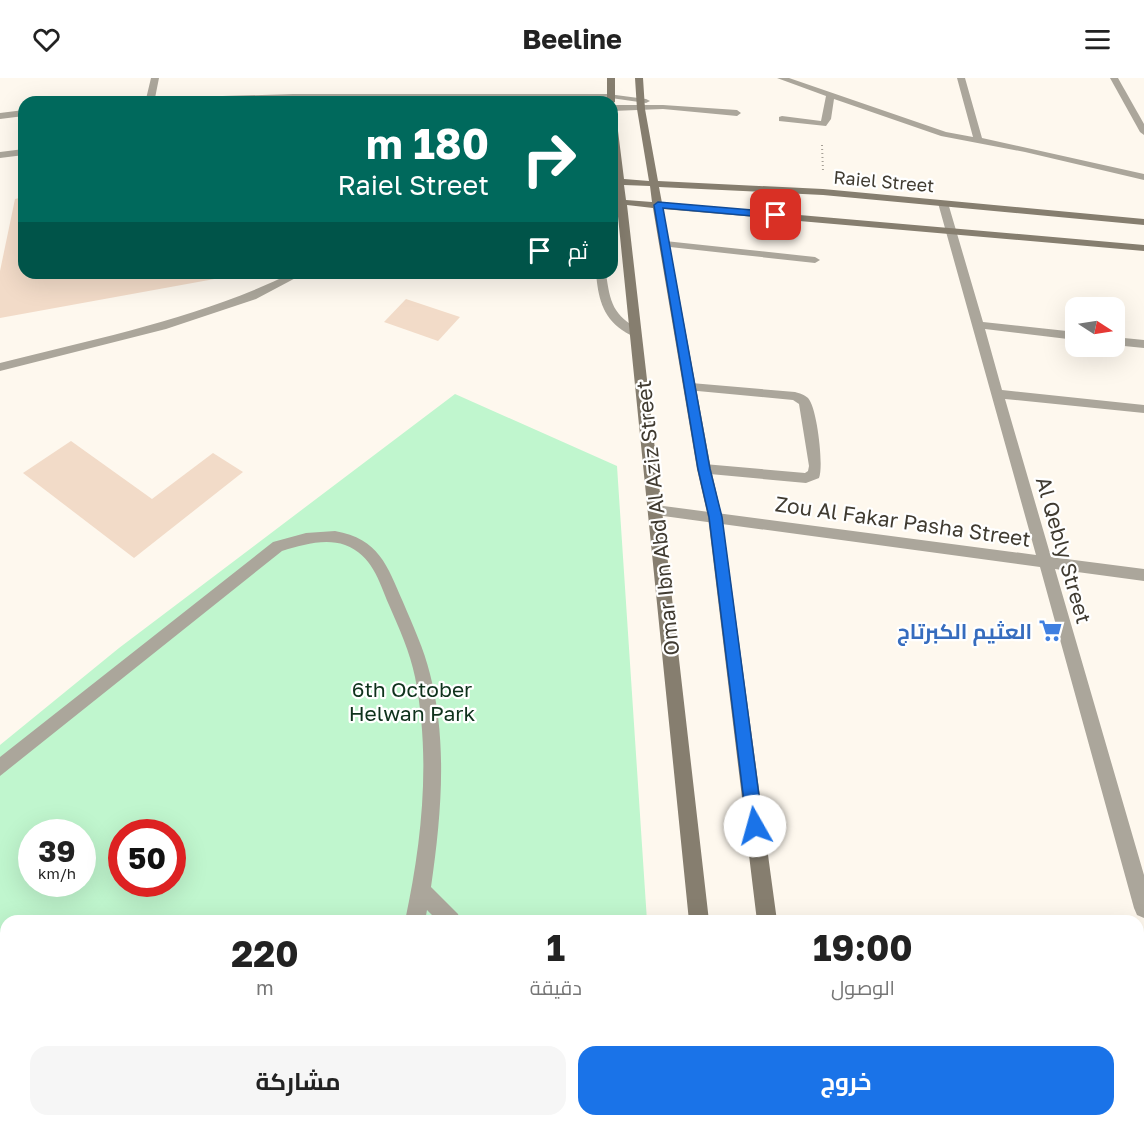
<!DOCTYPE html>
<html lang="ar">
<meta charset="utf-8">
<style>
:root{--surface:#fff;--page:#f6f6f6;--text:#222;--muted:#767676;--accent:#1a73e8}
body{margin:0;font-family:"Golos Text",Cairo,sans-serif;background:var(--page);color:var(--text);direction:rtl;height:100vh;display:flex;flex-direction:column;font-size:22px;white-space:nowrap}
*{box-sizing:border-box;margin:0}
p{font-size:20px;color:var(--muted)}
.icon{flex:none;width:33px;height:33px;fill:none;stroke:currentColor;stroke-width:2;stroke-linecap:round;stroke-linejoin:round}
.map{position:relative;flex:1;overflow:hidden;direction:ltr}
.drawer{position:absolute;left:0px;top:837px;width:1144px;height:212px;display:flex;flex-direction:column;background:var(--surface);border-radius:18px 18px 0 0;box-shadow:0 6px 24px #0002;direction:rtl}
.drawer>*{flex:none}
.top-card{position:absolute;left:18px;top:18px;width:600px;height:183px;border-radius:18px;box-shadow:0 6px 24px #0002;direction:rtl;background:#00695c;color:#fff;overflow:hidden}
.needle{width:39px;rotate:102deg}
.buttons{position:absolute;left:1065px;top:219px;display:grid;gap:12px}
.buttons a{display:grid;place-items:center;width:60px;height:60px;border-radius:12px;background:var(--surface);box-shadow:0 6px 24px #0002;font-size:30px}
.speed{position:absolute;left:18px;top:741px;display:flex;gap:12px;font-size:30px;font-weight:700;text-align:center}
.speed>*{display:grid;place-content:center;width:78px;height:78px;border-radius:50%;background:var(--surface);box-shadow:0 6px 24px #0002;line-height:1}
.speed small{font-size:15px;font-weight:400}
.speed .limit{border:9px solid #d22;background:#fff;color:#111}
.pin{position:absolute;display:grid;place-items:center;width:51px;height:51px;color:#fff;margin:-26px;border-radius:12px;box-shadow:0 3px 9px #0006}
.me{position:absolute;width:66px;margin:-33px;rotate:353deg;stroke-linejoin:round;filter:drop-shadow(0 0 4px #0008)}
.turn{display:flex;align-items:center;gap:21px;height:126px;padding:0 30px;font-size:27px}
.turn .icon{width:78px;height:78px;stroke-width:2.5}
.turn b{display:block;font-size:42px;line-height:51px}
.then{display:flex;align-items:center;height:57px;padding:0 30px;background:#0003;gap:12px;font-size:22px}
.eta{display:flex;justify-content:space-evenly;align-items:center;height:102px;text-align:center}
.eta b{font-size:36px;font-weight:700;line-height:42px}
.primary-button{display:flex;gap:12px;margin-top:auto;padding:12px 30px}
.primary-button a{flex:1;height:69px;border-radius:18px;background:var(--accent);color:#fff;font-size:24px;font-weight:700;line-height:69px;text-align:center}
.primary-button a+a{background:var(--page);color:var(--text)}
header{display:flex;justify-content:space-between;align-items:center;height:78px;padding:0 30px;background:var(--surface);font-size:27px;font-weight:700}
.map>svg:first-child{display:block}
</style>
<header><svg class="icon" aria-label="menu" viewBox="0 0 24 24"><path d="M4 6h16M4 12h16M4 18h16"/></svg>Beeline<svg class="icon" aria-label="heart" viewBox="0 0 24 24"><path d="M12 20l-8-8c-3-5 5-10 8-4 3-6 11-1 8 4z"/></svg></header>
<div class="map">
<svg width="1144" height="1048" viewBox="0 0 1144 1048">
<rect width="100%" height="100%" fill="#fef8ee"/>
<path fill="#c0f6ce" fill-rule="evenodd" d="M455 316 617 388 647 843H6V1042H661V1048H0V667L119 570ZM32 754H82V806H32ZM122 754H172V806H122Z"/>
<g fill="#f2dbc8">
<path d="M24 119V195L242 196 0 240V193L15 121Z"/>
<path d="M406 221 460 239 438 263 384 244Z"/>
<path d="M71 363 152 421 213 375 243 394 134 480 23 395Z"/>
</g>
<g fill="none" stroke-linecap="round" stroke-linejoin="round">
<path stroke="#a6a096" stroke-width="2" stroke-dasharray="1 3" stroke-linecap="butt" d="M822 67 823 93"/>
<g fill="#aba69b" fill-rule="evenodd">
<path d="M151 0H159L155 20 293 16H611L615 18 611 20H293L130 24 146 21Z"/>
<path d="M24 32V38L0 41V35Z"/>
<path d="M24 71V77L0 80V74Z"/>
<path d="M292 195H305L256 221 166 251 0 293V285C99 260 200 240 292 195Z"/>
<path d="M596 195H606C610 225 613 237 640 252V258C633 259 628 256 622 252 602 238 598 218 596 195Z"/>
<path d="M691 305 795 314C799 315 805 317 808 320 817 329 824 388 819 400L806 405 699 395 697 391 699 387 704 386 805 395 808 393 809 388 799 326 793 322 687 312V306Z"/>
<path d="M335 453C379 461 387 487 403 524 413 548 424 571 430 596 448 665 441 740 431 809L458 836 461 843H438L427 832 425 843H405C422 764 431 680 415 599 410 574 399 550 389 527 379 503 372 477 345 467 325 460 302 467 282 473L0 698V679L273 464 306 455Z"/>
<path d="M338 1042H360L358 1048H336Z"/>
</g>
<g fill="#aba69b" fill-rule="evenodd">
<path d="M777 0H789L946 54 973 59 957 0H965L982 60 1144 96V102L1025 74 941 58 834 21 831 41 826 48 779 43V39L782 38 821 43 826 18Z"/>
<path d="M1110 0H1118L1144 46V57L1140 54Z"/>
<path d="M608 16 646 21 650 23 646 25 611 20H608Z"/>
<path d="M612 27H663L737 32 741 35 737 38 663 31 612 33Z"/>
<path d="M940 123 948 125 983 244 1076 254V262L985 251 1002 312 1144 327V335L1005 321 1051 479 1144 491V503L1055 491 1144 797V840L1137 837 1134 830 1040 489 656 437 649 432 656 427 1036 477 938 125Z"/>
<path d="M665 163 815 179 820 182 815 185 661 168V164Z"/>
<path d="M1114 259 1144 262V270L1114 267Z"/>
</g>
<g fill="#867e6f" fill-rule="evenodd">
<path d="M607 0H615V24L612 26V24H607Z"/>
<path d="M635 0H643L645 31 658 103 823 111 1144 141V147L823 117 659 109 662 125 1144 167V173L663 131 711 391 722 439 777 843H757L708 439 697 391 653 130 627 127 709 843H689L612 79V34L616 37 624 101 649 103 637 31ZM624 107 650 108 652 124 626 122Z"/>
<path d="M709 1042H731L732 1048H710Z"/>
<rect x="782" y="1042" width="22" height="6"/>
</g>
</g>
<path fill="#1a73e8" stroke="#114b97" stroke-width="1.5" d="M658 124 776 134 780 137 776 140 663 130 710 391 722 439 763 748 761 754 755 756 749 754 747 748 709 439 698 391 654 127Z"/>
<defs>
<symbol id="supermarket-bare" viewBox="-9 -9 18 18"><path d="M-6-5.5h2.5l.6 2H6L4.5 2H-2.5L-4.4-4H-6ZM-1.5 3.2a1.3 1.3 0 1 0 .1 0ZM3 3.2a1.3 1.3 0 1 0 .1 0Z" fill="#3f7fe0" stroke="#fff" stroke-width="2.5" paint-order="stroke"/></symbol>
</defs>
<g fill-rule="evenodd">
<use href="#supermarket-bare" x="1034" y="536" width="33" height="33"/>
</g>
<g text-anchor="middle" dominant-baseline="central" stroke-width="4.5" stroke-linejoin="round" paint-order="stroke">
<g font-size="18" fill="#403b31" stroke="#fff">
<text transform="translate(884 103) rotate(5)">Raiel Street</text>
</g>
<g font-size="21" fill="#403b31" stroke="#fff">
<text transform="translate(657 440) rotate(-96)">Omar Ibn Abd Al Aziz Street</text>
<text transform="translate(903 443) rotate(8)">Zou Al Fakar Pasha Street</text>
<text transform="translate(1064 472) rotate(74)">Al Qebly Street</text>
</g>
<g font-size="21" font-weight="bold" fill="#366cbe" stroke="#fff" text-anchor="end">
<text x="1032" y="553">العثيم الكبرتاج</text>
</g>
<g font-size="21" fill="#0f321c" stroke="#fff">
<text x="412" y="611">6th October<tspan x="412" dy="24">Helwan Park</tspan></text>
</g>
</g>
</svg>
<div class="buttons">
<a><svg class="needle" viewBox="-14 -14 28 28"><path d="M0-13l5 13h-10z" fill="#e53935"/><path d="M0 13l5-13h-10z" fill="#767676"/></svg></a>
</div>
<div class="speed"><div>39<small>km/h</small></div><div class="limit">50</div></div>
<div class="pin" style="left:776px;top:137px;background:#d93025"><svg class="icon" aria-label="arrive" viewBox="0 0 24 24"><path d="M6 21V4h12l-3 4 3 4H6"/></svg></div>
<svg class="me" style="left:755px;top:748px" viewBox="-20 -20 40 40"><circle r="19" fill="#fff"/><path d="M0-13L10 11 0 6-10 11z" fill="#1a73e8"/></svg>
<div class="top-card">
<div class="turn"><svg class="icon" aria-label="right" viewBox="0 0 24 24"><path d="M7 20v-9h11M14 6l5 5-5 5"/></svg><div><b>180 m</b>Raiel Street</div></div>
<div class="then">ثم<svg class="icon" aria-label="arrive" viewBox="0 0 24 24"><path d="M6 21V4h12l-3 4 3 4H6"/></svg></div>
</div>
<section class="drawer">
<div class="eta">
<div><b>19:00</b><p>الوصول</p></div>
<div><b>1</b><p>دقيقة</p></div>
<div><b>220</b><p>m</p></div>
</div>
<div class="primary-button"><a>خروج</a><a>مشاركة</a></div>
</section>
</div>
